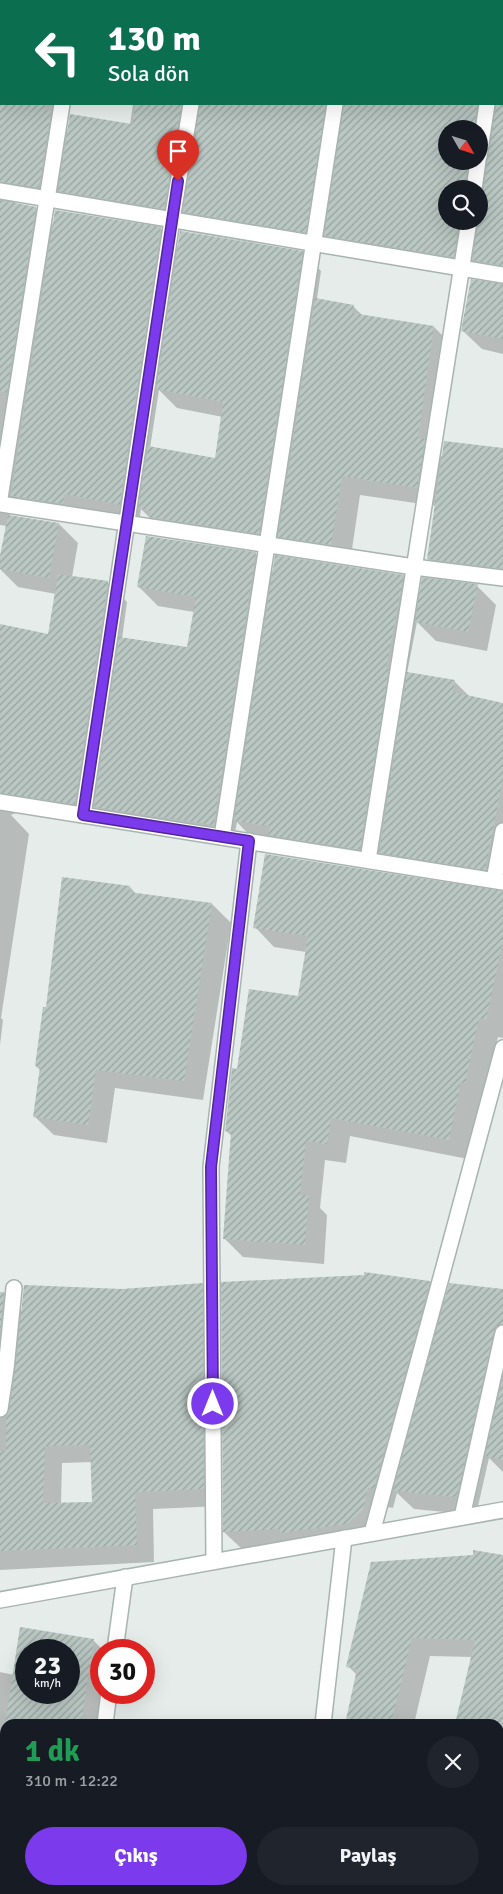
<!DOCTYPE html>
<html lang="tr">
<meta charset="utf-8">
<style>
:root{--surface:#171b24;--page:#20242c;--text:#f1f3f6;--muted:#9ea1a6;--accent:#7c3aed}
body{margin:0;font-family:Signika,sans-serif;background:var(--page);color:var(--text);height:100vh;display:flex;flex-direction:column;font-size:19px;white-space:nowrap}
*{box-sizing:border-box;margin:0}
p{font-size:16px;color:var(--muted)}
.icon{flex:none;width:28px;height:28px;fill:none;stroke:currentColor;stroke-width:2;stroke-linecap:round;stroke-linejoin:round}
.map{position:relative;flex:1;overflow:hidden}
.sheet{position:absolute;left:0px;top:1719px;width:504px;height:176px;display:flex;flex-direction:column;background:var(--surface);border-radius:15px 15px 0 0;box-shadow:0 5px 20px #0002}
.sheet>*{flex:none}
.banner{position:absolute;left:0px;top:0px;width:504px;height:105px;box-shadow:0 5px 20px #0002;background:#0b6e4f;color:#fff;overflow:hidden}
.needle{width:32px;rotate:129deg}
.buttons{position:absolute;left:438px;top:120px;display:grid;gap:10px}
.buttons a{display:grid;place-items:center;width:50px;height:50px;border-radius:50%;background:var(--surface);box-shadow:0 5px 20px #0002;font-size:25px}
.speed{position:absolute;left:15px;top:1639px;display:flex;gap:10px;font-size:25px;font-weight:700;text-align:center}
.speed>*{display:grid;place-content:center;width:65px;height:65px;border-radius:50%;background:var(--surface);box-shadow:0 5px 20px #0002;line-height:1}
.speed small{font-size:12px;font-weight:400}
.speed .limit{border:8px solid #d22;background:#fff;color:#111}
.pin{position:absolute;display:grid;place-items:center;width:42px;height:42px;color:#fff;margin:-51px -21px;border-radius:50% 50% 50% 0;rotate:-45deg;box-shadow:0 0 5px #0007}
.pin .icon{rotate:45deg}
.me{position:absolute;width:55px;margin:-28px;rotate:0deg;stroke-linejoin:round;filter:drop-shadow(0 0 4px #0008)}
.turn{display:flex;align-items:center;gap:18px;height:105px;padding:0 25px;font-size:22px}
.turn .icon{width:65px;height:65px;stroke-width:2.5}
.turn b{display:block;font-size:35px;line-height:42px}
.round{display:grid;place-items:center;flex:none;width:52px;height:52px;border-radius:26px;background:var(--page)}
.overview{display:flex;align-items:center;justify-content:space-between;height:85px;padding:0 25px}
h1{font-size:30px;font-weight:800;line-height:38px;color:#1e9e55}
.cta{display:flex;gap:10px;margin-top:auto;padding:10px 25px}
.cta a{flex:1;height:58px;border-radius:30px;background:var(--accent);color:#fff;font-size:20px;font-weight:800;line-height:58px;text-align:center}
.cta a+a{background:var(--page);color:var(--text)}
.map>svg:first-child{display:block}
</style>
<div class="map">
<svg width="503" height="1894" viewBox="0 0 503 1894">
<defs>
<pattern id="building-hatch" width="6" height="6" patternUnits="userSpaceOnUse" patternTransform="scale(1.25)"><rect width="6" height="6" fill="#bac7c3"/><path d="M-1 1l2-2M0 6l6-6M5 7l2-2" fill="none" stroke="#97a39f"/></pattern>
</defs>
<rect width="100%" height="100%" fill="#e5ecea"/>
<g fill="#0003" fill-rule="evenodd">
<path d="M0 0H80L1 1V104H69L65 127 69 130 130 125 133 104H502L503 74V281L493 279 475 262 473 276 345 254 327 236 325 251 203 231 186 213 183 227 78 210 60 192 58 206 21 200 12 204 36 208 54 226 56 211 161 229 179 247 302 252 321 271 317 299 353 306 363 316 434 327 453 346 437 452 443 458 503 449V585L447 578 428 559 436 506 360 495 350 563 298 556 280 538 278 552 159 527 141 509 139 523 30 515 12 497 9 516 59 524 78 543 72 577 108 583 127 602 122 639 188 649 194 612 158 606 138 586 147 537 256 554 274 572 403 576 421 594 477 586 496 605 487 651 436 641 417 622 407 673 454 681 471 698 503 704V888L399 871 381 854 379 868 254 840 237 822 233 843 114 826 96 808 94 823 21 811 11 815 29 834 1 1018 3 1020 0 1045V625L49 635 56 594 18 587 0 569 7 526 0 525ZM446 129H479V161H446ZM446 189H479V221H446ZM159 390 177 408 223 417 217 459 150 448Z"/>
<path d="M145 0H367L145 1Z"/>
<path d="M503 285V354L482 349 462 330Z"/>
<path d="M130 887 136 894 212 904 231 923 203 1100 115 1088 107 1143 54 1135 34 1116 41 1071 36 1066Z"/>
<path d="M503 892V1038L498 1037 484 1102 480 1101 468 1159 350 1136 346 1163 325 1160 320 1208 327 1215 324 1264 243 1257 224 1238 232 1136 226 1131 238 1070 299 997 306 952 274 947 255 927Z"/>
<path d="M365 1274 430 1282 446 1298 503 1290V1472L489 1458 476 1515 414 1509 397 1493 393 1508 387 1507 382 1529 366 1542 300 1551H244L224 1532Z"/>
<path d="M202 1285 220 1302 221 1506 153 1509 154 1562 0 1570V1293H4L22 1311 122 1290ZM92 1462 93 1503H61L62 1463Z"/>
<path d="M503 1556V1793L499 1792V1724L472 1657 430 1656 414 1724H347L357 1675 348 1666Z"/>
<path d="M21 1629 93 1640 103 1650H101V1692H107L103 1724H5V1890H76V1894H0V1672L14 1675ZM26 1650H69V1692H26Z"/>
<path d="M373 1890H498V1894H372Z"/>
</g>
<g fill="url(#building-hatch)" fill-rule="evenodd">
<path d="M0 104H45L44 110 51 111 39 188 0 182Z"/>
<path d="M136 104H182L164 209 58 191 70 114 132 124Z"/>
<path d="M200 104H326L306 233 183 212Z"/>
<path d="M344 104H478L474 129H446V161H468L465 189H446V221H459L454 257 324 236Z"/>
<path d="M496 104H503V266L472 260 479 221V197L483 190Z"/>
<path d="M0 200 36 207 7 393 0 391Z"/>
<path d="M55 210 161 227 120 505 65 494 63 504 11 496Z"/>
<path d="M180 231 303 251 259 534 149 517 150 511 138 508 148 446 215 458 223 402 156 389Z"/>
<path d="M471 279 503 284V339L461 331Z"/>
<path d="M315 298 354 305 352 313 434 326 418 438 425 439 417 488 342 476 331 545 278 537Z"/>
<path d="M444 441 503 448V569L427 559Z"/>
<path d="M8 515 59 523 49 578 0 569V556Z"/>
<path d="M146 536 256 552 214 825 94 807 119 637 187 647 196 597 137 587Z"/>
<path d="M275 555 404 575 386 668 389 669 360 850 268 835 270 826 234 821Z"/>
<path d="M58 574 108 581 75 804 0 793V624L48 634Z"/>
<path d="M422 577 478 584 468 632 415 622Z"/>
<path d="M407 672 455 680 453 692 503 703V779L485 870 379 853Z"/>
<path d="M265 854 503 891V938L499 959 486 1020 479 1018 465 1083 461 1082 449 1140 331 1118 327 1144 306 1141 300 1195H309L305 1245 223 1239 231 1132 225 1131 232 1068 237 1069 249 989 298 996 308 936 253 928Z"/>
<path d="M62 877 130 886 129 892 212 903 184 1081 96 1070 88 1125 33 1117 40 1067 35 1066 43 1007H46Z"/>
<path d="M364 1272 430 1281 374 1489 368 1488 363 1510 347 1524 280 1533V1529L223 1532 221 1282 364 1275Z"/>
<path d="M203 1283 204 1489 135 1492 137 1545 0 1551V1451H6V1416L9 1410 15 1370 24 1285 122 1289ZM90 1445 92 1502 43 1503 45 1446Z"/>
<path d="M449 1283 503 1289V1324L496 1326 494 1331 457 1497 393 1491Z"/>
<path d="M0 1292H4L0 1334Z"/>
<path d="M503 1376V1460L485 1456Z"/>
<path d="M473 1550 503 1555V1724H455L475 1640 412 1638 391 1724H345L357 1669 346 1667 371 1562 473 1555Z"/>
<path d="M20 1627 94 1639 81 1724H5ZM26 1650H69V1692H26Z"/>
</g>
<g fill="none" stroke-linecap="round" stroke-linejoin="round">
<defs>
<g id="minor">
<path d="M78 1V0"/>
<path d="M209 1V0"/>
<path d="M351 1V0"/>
<path d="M502 7 503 4"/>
<path d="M479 157 487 104"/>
<path d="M474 189 478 161"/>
<path d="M0 191 503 275"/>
<path d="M0 498 62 104"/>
<path d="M0 504 414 567 503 578"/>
<path d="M0 802 503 882"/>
<path d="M83 815 172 220 191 104"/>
<path d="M222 837 335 104"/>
<path d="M368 860 469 221"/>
<path d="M494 880 503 831"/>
<path d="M0 1409 6 1369 14 1288"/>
<path d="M462 1517 503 1333"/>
<path d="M372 1533 503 1048"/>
<path d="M214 1561 211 1167 249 841"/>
<path d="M0 1600 503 1510"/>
<path d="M115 1650 125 1577"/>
<path d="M105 1724 109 1692"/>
<path d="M323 1724 344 1538"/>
<path d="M81 1894 82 1890"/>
<path d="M303 1894V1890"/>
</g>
</defs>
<use href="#minor" stroke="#a8b4b1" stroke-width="18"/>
<use href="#minor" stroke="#fff" stroke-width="15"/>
</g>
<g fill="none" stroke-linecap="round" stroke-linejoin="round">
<defs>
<path id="route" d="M178 181 83 815 249 841 211 1167 213 1404"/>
</defs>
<use href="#route" stroke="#51269a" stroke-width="12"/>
<use href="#route" stroke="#7c3aed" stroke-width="9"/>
</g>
</svg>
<div class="buttons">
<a><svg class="needle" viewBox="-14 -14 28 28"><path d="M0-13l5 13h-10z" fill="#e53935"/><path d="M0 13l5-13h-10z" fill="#9ea1a6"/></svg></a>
<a><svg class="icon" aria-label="search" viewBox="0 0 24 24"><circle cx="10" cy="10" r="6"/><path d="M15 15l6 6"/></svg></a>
</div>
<div class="speed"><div>23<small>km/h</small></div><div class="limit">30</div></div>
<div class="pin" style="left:178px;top:181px;background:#d93025"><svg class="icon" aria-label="arrive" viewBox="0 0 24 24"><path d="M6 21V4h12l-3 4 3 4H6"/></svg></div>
<svg class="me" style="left:213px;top:1404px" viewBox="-20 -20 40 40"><circle r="17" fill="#7c3aed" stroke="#fff" stroke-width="3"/><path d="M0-11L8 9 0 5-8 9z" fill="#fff"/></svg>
<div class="banner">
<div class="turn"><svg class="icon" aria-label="left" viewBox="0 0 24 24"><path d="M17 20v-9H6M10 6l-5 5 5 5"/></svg><div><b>130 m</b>Sola dön</div></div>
</div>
<section class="sheet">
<div class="overview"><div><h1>1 dk</h1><p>310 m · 12:22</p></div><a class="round"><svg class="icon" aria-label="close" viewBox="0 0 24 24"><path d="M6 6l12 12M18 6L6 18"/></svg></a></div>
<div class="cta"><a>Çıkış</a><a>Paylaş</a></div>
</section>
</div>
